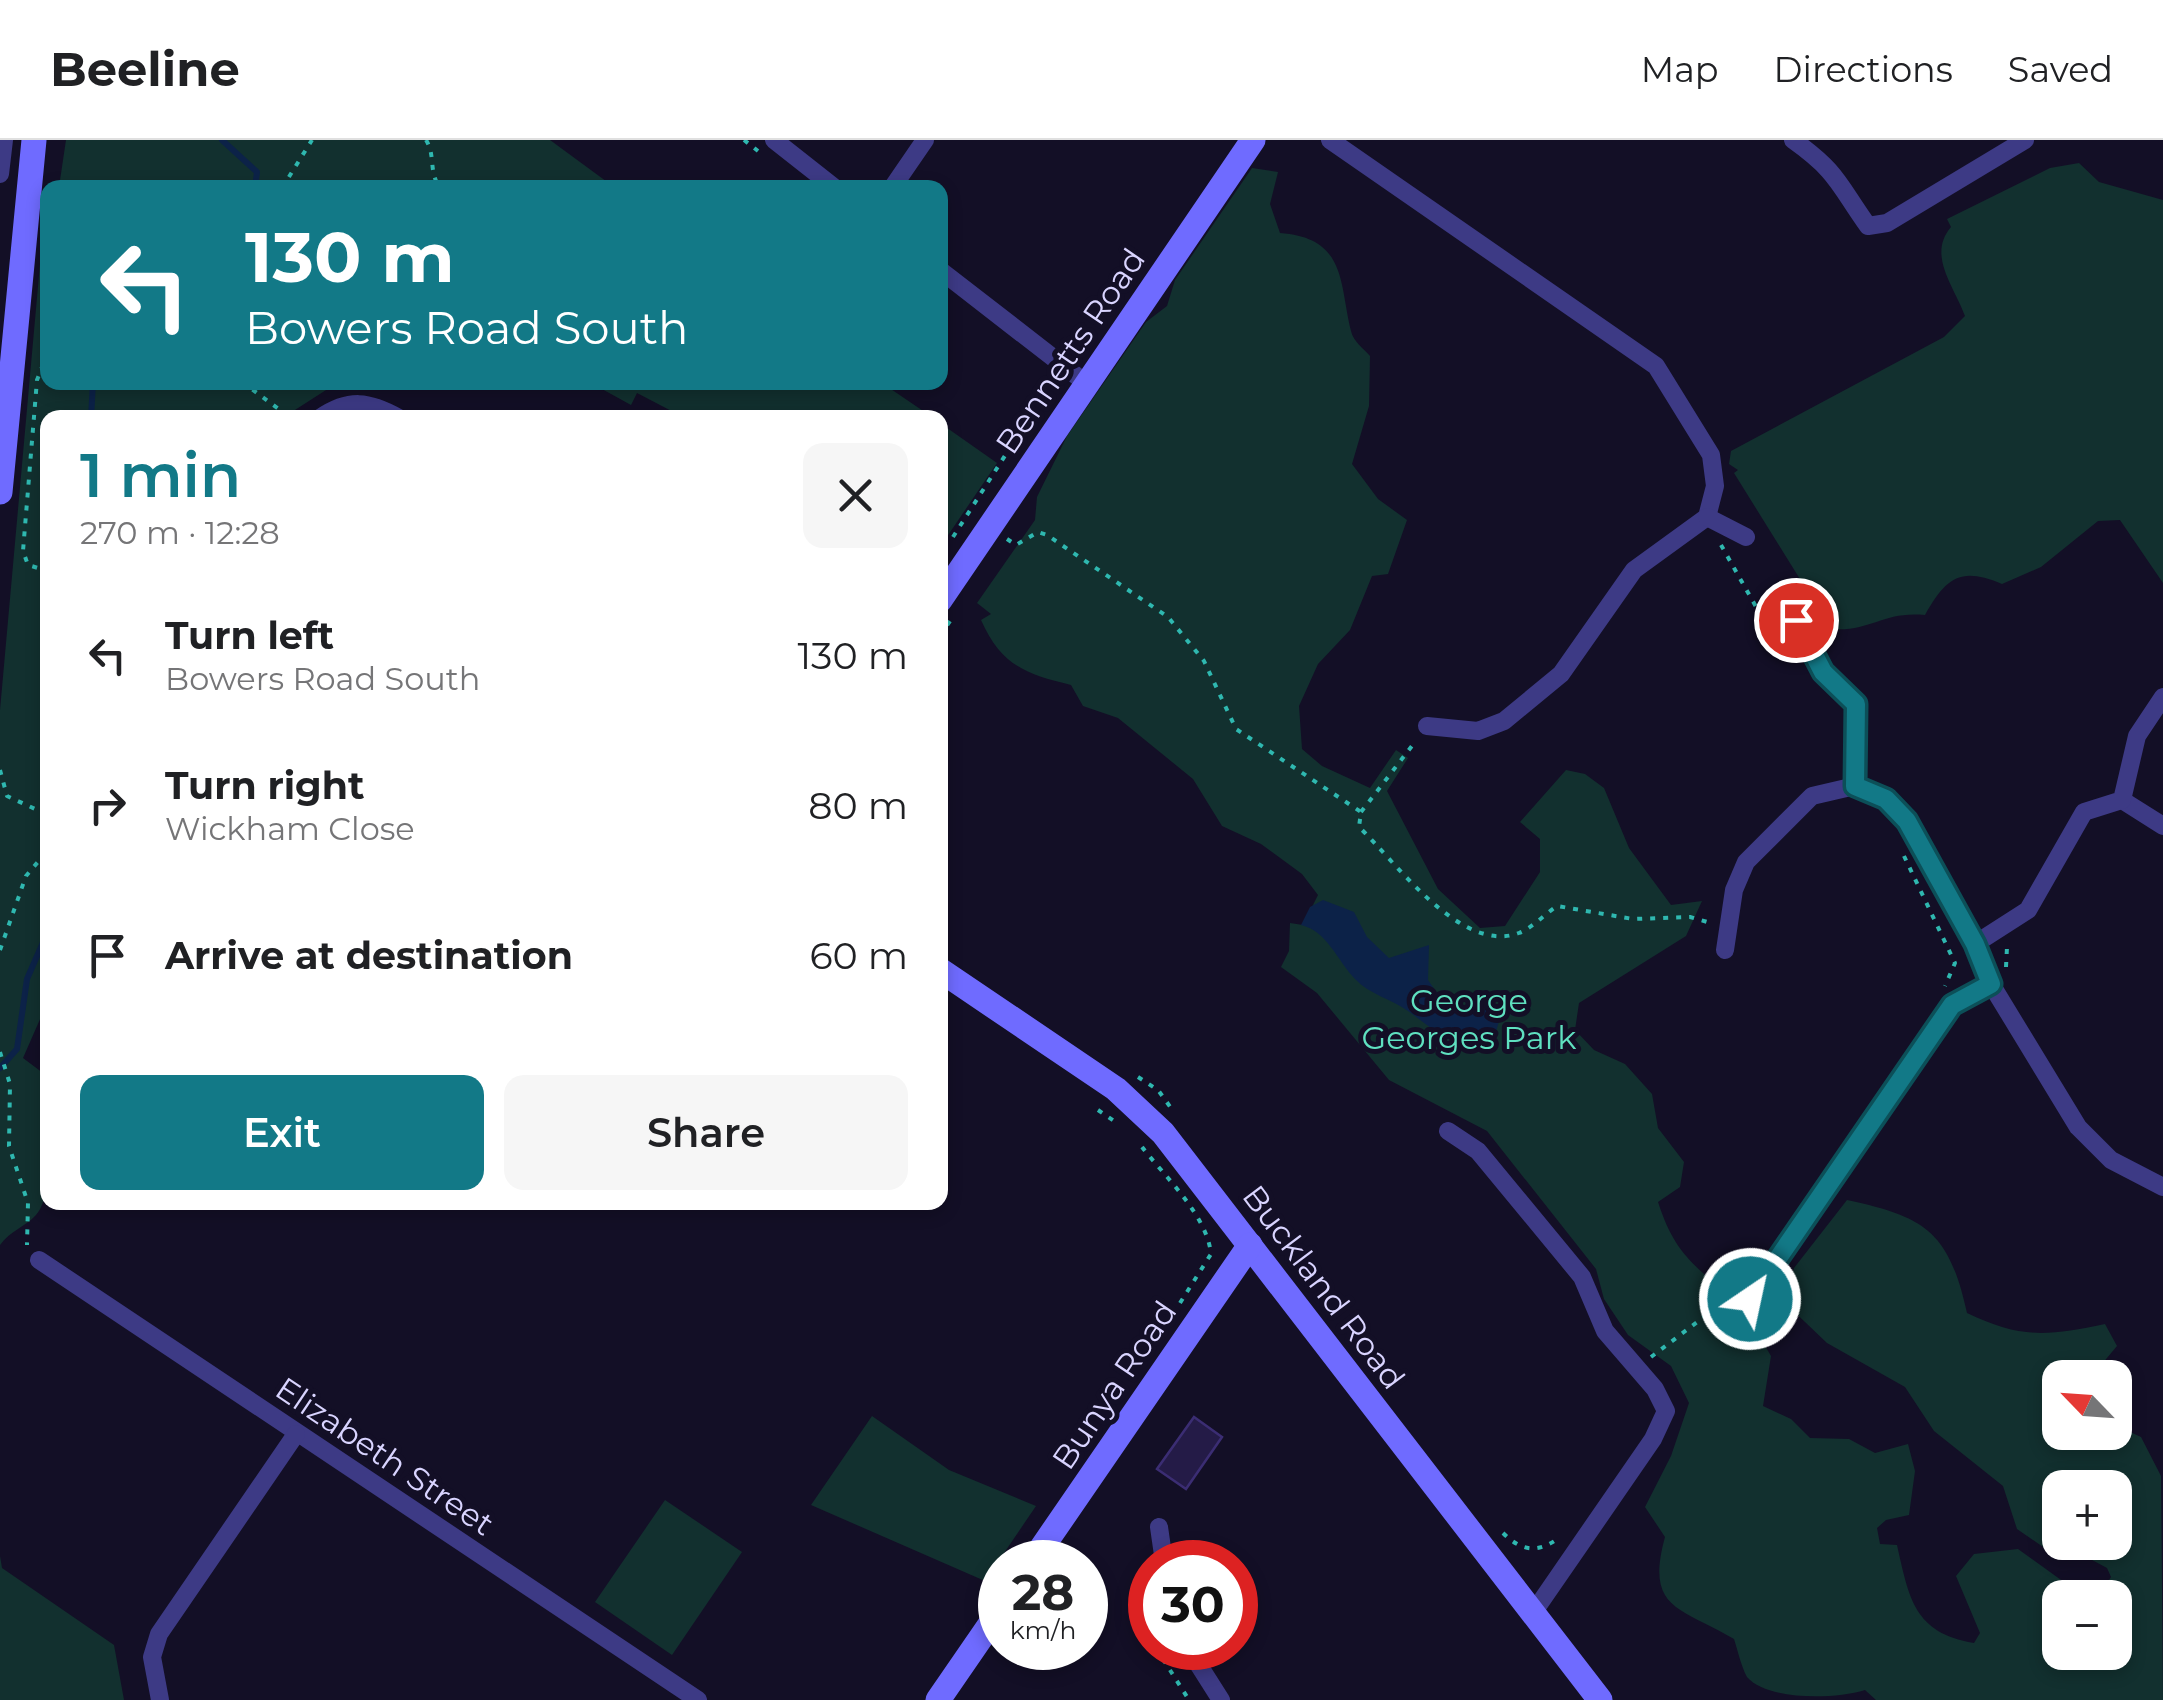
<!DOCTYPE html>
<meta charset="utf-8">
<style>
:root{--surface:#fff;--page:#f6f6f6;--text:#202124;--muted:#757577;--line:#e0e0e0;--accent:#127987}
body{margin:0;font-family:Montserrat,sans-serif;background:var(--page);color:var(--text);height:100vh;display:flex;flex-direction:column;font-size:38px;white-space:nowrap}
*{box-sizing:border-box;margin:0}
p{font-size:32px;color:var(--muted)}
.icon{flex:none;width:55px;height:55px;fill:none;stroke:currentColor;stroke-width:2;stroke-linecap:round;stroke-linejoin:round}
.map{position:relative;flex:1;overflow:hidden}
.drawer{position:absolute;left:40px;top:270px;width:908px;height:800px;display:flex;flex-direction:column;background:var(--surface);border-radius:20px;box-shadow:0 5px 15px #0003}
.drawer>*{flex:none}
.banner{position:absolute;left:40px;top:40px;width:908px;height:210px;border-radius:20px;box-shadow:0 5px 15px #0003;background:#127987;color:#fff;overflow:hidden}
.needle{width:65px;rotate:295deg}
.buttons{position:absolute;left:2042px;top:1220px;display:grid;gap:20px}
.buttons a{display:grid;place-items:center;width:90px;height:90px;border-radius:20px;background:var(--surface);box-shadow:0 5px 15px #0003;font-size:50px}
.speed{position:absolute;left:978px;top:1400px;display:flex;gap:20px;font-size:50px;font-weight:700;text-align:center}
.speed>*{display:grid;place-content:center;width:130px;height:130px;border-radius:50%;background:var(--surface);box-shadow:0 5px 15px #0003;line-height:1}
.speed small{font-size:25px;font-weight:400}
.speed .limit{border:15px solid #d22;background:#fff;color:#111}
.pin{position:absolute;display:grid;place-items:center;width:85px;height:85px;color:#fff;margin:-42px;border:5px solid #fff;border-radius:50%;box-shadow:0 2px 10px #0007}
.me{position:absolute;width:110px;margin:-55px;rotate:34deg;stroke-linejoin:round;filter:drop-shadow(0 0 8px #0008)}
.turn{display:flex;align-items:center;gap:35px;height:210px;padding:0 40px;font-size:45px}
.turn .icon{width:130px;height:130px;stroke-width:2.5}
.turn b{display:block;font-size:70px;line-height:85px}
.round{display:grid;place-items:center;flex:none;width:105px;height:105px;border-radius:20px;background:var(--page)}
.head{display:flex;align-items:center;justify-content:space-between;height:170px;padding:0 40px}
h1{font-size:60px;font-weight:600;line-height:75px;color:var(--accent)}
.primary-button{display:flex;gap:20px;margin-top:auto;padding:20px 40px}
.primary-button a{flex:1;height:115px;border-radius:20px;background:var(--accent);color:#fff;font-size:40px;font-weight:600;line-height:115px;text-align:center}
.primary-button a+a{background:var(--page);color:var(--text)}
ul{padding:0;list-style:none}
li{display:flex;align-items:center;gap:30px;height:150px;padding:0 40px}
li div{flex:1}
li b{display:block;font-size:38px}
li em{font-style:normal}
header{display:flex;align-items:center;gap:60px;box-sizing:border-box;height:140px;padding:0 50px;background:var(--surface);border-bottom:2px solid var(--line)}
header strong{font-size:48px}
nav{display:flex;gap:55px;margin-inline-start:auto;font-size:35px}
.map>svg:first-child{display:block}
</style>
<header>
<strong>Beeline</strong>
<nav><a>Map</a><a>Directions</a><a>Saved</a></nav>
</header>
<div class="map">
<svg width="2163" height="1560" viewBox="0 0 2163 1560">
<rect width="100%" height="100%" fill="#130f26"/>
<g fill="#12302f" fill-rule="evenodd">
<path d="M66 0H550L614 47H59Z"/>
<path d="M2079 23 2099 42 2163 60V443L2120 380 2098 381 2041 427 2002 444C1960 426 1946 438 1925 475 1882 471 1872 492 1831 489L1734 333 1738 330 1729 324 1731 311 1944 197 1965 176C1954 146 1927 115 1951 87L1947 79 2050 28Z"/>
<path d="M1252 28 1278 32 1270 64 1280 93C1347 98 1339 143 1351 191 1353 201 1364 209 1370 216L1369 266 1352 324 1378 359 1407 380 1388 434 1372 436 1350 490 1318 524 1299 566 1302 609 1322 626 1370 648 1396 610 1408 618 1387 651 1438 749 1480 788 1505 786 1540 732V699L1520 682 1566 630 1585 634 1604 648 1629 708 1671 765 1702 761 1686 796 1579 863 1575 890 1594 910 1625 924 1652 954 1658 988 1684 1022 1680 1047 1658 1062C1672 1105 1686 1119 1720 1148 1706 1176 1735 1191 1758 1194L1771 1216 1763 1266 1791 1279 1810 1298 1849 1299 1875 1313 1908 1304 1915 1331 1909 1375 1886 1380 1877 1388 1880 1404 1897 1405C1909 1458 1914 1493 1974 1503L1980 1493 1956 1436 1974 1414 2018 1409 2068 1445 2102 1451 2111 1437 2107 1428 2079 1413 2046 1409 2017 1389 2003 1346 1934 1291 1905 1247 1827 1203 1783 1161 1794 1128 1847 1060C1926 1077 1949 1092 1967 1173 2021 1199 2047 1196 2105 1184L2117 1206 2091 1237 2060 1238V1258L2051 1259 2060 1276V1292H2115V1285L2141 1297 2161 1336 2163 1560H1876L1865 1550C1832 1560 1767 1560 1747 1537 1741 1526 1738 1511 1734 1499 1680 1467 1645 1470 1665 1397L1645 1367 1671 1316 1689 1263 1671 1226 1628 1195 1604 1159 1596 1129 1487 991 1389 940 1317 853 1281 827 1289 811 1290 783 1303 785 1318 755 1302 734 1261 704 1222 686 1193 639 1118 578 1083 566 1071 545C1025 534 1001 525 981 480L991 474 977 463 1035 380 1037 357 1067 296 1146 182 1167 166 1175 140ZM2060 1348H2115V1402H2060ZM2060 1458H2115V1512H2060Z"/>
<path d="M47 89 48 242 337 243 284 277 48 278V861L23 918 47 936C48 969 57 1051 36 1075 25 1087 10 1091 0 1105V570L41 113Z"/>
<path d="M591 243H882L932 277H683L637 253 631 265Z"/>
<path d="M940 283 997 323 940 407Z"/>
<path d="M872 1276 949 1330 1036 1366 985 1441 811 1365Z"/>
<path d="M665 1360 742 1412 672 1515 595 1462Z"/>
<path d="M0 1416 2 1428 114 1505 124 1560H0Z"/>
</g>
<path fill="#0c2248" d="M1323 760 1354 772 1367 797 1389 818 1429 805 1428 840 1446 866 1487 869 1500 878 1492 905C1449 906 1440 894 1408 871 1391 859 1369 854 1355 839 1337 820 1327 791 1301 785L1310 767Z"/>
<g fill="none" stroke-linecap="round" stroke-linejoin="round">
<g stroke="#0c2248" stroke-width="6">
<path d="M222 0 257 32 255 48"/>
<path d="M91 278 93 242"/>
<path d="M0 928 17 909 27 839 48 791"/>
</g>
</g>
<path fill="#241b47" stroke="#3b2d73" stroke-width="2.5" d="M1194 1277 1222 1297 1186 1349 1157 1329Z"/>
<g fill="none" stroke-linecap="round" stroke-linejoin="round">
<g stroke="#2fb8b0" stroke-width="4" stroke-dasharray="5 8" stroke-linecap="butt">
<path d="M426 0C436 16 428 31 440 48"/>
<path d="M744 0 758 11"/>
<path d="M282 48 312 0"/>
<path d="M48 212 37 240 23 411 28 425 48 431"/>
<path d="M1077 212 1091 198"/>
<path d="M242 242 291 278"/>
<path d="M953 397 1052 242"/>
<path d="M1007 399 1016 405 1038 392 1047 395 1168 477 1204 521 1236 589 1361 672 1359 687C1396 722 1461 815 1519 793 1532 788 1545 774 1557 766L1633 779 1690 777 1711 783"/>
<path d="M1721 405 1759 472 1778 476"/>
<path d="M940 496 950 481"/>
<path d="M0 630 7 656 48 675"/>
<path d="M1361 672 1415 602"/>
<path d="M1904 716 1955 823 1945 846"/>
<path d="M0 810 26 736 48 710"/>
<path d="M2006 827 2007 807"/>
<path d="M0 912 10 944 9 1006 28 1063 27 1105"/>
<path d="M1138 937 1158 950 1171 968"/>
<path d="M1098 970 1117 983"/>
<path d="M1142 1007C1165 1037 1207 1075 1211 1114L1168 1182"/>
<path d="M1721 1164 1728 1144 1746 1130"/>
<path d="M1651 1217 1721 1164 1733 1162"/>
<path d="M1503 1393C1522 1412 1538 1413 1559 1398"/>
<path d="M984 1453 1000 1434"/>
<path d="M1143 1477 1150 1498"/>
<path d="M1156 1508 1189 1560"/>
</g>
<g stroke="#3d3a85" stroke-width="18">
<path d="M774 0 835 48"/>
<path d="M1330 0 1656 226 1711 315 1715 346 1707 377 1634 430 1561 534 1504 581 1478 591 1427 586"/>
<path d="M1793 0C1838 32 1838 44 1868 86L1887 83 2025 0"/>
<path d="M0 34 4 0"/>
<path d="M892 48 925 0"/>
<path d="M940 130 1087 244"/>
<path d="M320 278C349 258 369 261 399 278"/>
<path d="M1707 377 1746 397"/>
<path d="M1796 480 1823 532 1856 564 1855 646"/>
<path d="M2122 660 2163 686"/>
<path d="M1975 804 2028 770 2084 672 2122 660 2137 596 2163 557"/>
<path d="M1725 810 1734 750 1746 722 1812 656 1855 646 1876 653 1907 681 1975 804 1991 844 2078 987 2111 1020 2163 1047"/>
<path d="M1448 991 1478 1011 1582 1137 1605 1191 1655 1249 1666 1271 1653 1299 1533 1473"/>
<path d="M39 1120 698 1560"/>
<path d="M1750 1159 1953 865 1991 844"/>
<path d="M1159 1387 1164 1422"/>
<path d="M1188 1508 1221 1560"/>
<path d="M160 1560 152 1517 159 1494 296 1294"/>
</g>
<g stroke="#6f6bff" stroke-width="25">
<path d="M0 352 34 0"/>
<path d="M940 460 1253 0"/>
<path d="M940 830 1116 949 1163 993 1600 1560"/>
<path d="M1032 1422 1250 1105"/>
<path d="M938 1560 1000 1470"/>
</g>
</g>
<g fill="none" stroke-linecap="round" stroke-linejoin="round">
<defs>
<path id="route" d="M1750 1159 1952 865 1991 844 1975 804 1907 681 1886 659 1855 646 1856 564 1823 532 1796 480"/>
</defs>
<use href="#route" stroke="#0c4f58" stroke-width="25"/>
<use href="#route" stroke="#127987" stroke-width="18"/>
</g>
<g text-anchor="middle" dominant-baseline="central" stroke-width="10" stroke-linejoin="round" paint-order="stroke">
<g font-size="32" fill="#d9d4ff" stroke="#130f26">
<text transform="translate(1070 211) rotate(-56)">Bennetts Road</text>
<text transform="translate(1324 1147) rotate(53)">Buckland Road</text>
<text transform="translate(1114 1245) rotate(-56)">Bunya Road</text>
<text transform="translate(385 1316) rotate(34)">Elizabeth Street</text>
</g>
<g font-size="32" fill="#5fe0c0" stroke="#130f26">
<text x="1469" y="860">George<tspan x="1469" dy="37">Georges Park</tspan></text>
</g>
</g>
</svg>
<div class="buttons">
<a><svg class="needle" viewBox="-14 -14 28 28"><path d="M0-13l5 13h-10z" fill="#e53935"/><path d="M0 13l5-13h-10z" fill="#757577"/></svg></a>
<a>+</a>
<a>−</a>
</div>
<div class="speed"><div>28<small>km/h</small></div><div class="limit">30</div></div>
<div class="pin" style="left:1796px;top:480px;background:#d93025"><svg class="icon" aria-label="arrive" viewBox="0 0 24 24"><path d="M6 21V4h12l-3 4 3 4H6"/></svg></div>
<svg class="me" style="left:1750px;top:1159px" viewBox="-20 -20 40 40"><circle r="17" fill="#127987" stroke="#fff" stroke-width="3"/><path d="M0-11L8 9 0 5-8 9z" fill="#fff"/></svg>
<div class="banner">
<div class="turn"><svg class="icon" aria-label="left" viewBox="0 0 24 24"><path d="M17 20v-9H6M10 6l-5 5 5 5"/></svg><div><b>130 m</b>Bowers Road South</div></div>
</div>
<section class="drawer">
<div class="head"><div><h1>1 min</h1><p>270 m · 12:28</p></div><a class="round"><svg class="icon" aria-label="close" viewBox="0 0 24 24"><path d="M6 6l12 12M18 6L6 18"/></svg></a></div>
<ul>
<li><svg class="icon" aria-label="left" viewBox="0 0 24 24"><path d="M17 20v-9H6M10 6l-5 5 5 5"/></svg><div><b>Turn left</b><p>Bowers Road South</p></div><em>130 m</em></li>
<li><svg class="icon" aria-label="right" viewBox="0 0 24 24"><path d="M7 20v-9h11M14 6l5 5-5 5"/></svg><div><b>Turn right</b><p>Wickham Close</p></div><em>80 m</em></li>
<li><svg class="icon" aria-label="arrive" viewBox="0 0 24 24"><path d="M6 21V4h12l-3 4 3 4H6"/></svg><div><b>Arrive at destination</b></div><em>60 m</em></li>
</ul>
<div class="primary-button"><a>Exit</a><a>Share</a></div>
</section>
</div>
